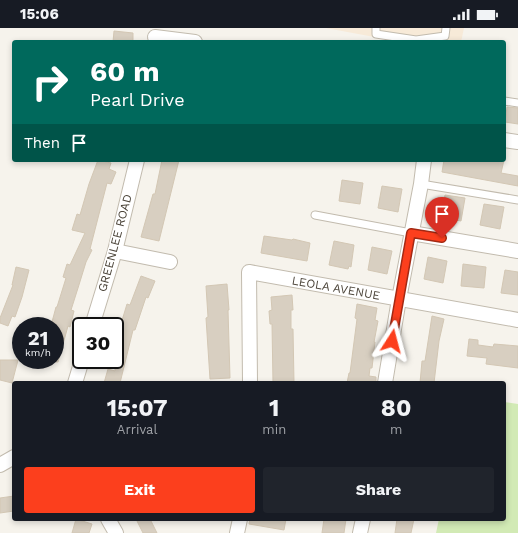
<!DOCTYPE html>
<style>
:root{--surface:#171b24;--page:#20242c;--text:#f1f3f6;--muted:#9ea1a6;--accent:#fc3f1d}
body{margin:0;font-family:"Work Sans",sans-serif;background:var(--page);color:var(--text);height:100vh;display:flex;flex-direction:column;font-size:15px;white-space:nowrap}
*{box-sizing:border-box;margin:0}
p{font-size:13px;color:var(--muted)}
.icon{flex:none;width:22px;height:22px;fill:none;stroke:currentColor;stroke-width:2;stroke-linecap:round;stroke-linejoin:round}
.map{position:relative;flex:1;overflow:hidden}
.details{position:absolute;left:12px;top:353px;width:494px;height:140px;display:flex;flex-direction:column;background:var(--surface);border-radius:4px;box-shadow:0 2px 6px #0003}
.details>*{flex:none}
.top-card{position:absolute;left:12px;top:12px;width:494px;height:122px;border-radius:4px;box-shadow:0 2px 6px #0003;background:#00695c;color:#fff;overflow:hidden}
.speed{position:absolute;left:12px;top:289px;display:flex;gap:8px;font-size:20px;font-weight:700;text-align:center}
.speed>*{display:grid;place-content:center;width:52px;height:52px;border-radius:50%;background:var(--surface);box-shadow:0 2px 6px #0003;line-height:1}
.speed small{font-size:10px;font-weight:400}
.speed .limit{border:2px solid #111;border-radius:6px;background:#fff;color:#111}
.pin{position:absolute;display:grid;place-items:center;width:34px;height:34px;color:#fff;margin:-41px -17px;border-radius:50% 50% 50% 0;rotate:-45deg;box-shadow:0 0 4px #0007}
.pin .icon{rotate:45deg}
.me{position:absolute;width:44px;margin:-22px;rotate:9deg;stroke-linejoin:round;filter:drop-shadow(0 0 3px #0008)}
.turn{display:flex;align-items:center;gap:14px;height:84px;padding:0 12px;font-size:18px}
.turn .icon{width:52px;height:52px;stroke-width:2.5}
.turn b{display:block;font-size:28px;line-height:34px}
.then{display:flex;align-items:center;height:38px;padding:0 12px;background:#0003;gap:8px;font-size:15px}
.eta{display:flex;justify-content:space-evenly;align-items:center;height:68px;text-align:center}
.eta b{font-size:24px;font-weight:700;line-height:28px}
.primary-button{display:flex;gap:8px;margin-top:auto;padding:8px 12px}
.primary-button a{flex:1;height:46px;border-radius:4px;background:var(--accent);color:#fff;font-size:16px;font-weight:700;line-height:46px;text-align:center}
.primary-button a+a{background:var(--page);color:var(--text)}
.status{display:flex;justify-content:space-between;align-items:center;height:28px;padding:0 20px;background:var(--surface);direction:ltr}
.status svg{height:11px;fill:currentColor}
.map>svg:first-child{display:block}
</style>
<div class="status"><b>15:06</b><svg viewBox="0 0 49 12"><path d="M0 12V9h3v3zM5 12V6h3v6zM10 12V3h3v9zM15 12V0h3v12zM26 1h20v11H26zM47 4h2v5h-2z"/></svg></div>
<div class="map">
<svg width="518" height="505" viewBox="0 0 518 505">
<rect width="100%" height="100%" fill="#f6f3ec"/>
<path fill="#f7ead8" d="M326 0H464L461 14H401Z"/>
<path fill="#d2eab5" d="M504 374 518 376V505H436L439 491H504Z"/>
<g fill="#d8cfc1" stroke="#d3c7b4">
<path d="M114 3 133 5V14H113Z"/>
<path d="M507 79 518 80V96L505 94Z"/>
<path d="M98 132 111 135 109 141 116 144 111 156 107 155 90 221 92 222 86 234 78 260 71 282 74 283 70 299 68 298 58 334H55V295L52 294 56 279H57L66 250 63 249 67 236 70 237 85 205 72 202 77 186 80 187 89 156Z"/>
<path d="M162 132H179L159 213 141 209 153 166H155Z"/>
<path d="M444 132H504L501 145 518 148V158L442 144Z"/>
<path d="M342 152 363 155 360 176 339 173Z"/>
<path d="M382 158 402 161 398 184 378 180Z"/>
<path d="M445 167 465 170 461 193 441 189Z"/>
<path d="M484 176 504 179 500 201 480 197Z"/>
<path d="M264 208 292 212 293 211 310 215 307 233 261 225Z"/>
<path d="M334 213 354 217 351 239 349 238 348 241 329 237Z"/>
<path d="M372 219 392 223 387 246 368 242Z"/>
<path d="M428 229 447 233 443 255 424 251Z"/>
<path d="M463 236 486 239 484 260 461 258Z"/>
<path d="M16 239 29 242 22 269 15 289 12 288 8 298 0 295V290L13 257H12Z"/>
<path d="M505 242 518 244V267L501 265Z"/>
<path d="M141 248 155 253 148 270 146 269 135 302H133L120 355H104L108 341 115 343V316L117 309 127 276 130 277Z"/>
<path d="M227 256 229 282H228L230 350 210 351 206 290 208 289 206 258Z"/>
<path d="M292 267 293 282H291V301H293L294 355H273L272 296H270L269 283 272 282 271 269Z"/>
<path d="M357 276 377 280 375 292 378 293 374 314H375L372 340H370L369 348 376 349V355H347L349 345H350L357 291 355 290Z"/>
<path d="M432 288 444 291 439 313 434 355H420L422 333H425Z"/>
<path d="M469 311 478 312V317L493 319 494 316 518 318V340L486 336 487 330 467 328Z"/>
<path d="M0 332H18L12 355 0 352Z"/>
<path d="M14 468V483L0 485V470Z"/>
<path d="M76 491 92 496 89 505H72Z"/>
<path d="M136 491H150L157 505H143Z"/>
<path d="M250 491H286L284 502 249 496Z"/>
<path d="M324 491H346L344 505H322Z"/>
<path d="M397 491H414L411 505H395Z"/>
</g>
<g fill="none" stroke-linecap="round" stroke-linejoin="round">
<defs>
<g id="lane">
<path d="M376 0V6L416 12 445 8 446 0"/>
<path d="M504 73 518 75"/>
<path d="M421 156 518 172"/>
<path d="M315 187 411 205"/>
</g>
<g id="street">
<path d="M155 9 195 14"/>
<path d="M504 112 518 114"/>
<path d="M411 205 518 223"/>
<path d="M115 223 170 234"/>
<path d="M92 298 115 223 137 132"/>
<path d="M75 355 82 332"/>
<path d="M250 355 249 244 518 292"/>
<path d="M385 355 399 271 421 156 424 132"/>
<path d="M0 437 14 429"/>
<path d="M108 491 116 505"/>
<path d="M237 505 240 491"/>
<path d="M360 505 363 491"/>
</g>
</defs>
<use href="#lane" stroke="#c2bbae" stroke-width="9"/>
<use href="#street" stroke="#c2bbae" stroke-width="16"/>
<use href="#lane" stroke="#fff" stroke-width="7"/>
<use href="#street" stroke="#fff" stroke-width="14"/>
</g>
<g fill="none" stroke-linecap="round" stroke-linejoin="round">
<defs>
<path id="route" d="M392 313 411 205 442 210"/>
</defs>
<use href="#route" stroke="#a42913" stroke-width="10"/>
<use href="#route" stroke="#fc3f1d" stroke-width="7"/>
</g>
<g text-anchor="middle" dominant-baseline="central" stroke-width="3" stroke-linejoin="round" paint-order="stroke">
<g font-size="12" fill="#4b4439" stroke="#fff">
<text transform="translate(115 215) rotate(-75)">GREENLEE ROAD</text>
<text transform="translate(336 260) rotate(10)">LEOLA AVENUE</text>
</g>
</g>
</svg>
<div class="speed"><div>21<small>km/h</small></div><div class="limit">30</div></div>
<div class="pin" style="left:442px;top:210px;background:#d93025"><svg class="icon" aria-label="arrive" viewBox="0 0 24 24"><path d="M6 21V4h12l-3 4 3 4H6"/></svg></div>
<svg class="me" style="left:392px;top:313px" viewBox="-20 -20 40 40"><path d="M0-17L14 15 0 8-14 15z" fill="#fc3f1d" stroke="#fff" stroke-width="4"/></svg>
<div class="top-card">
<div class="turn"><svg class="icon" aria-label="right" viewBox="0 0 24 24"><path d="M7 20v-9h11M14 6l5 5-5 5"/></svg><div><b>60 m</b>Pearl Drive</div></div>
<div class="then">Then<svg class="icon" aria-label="arrive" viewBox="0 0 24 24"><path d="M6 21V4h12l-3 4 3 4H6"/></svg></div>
</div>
<section class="details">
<div class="eta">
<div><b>15:07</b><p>Arrival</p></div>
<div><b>1</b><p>min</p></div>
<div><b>80</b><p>m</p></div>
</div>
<div class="primary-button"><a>Exit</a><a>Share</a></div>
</section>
</div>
